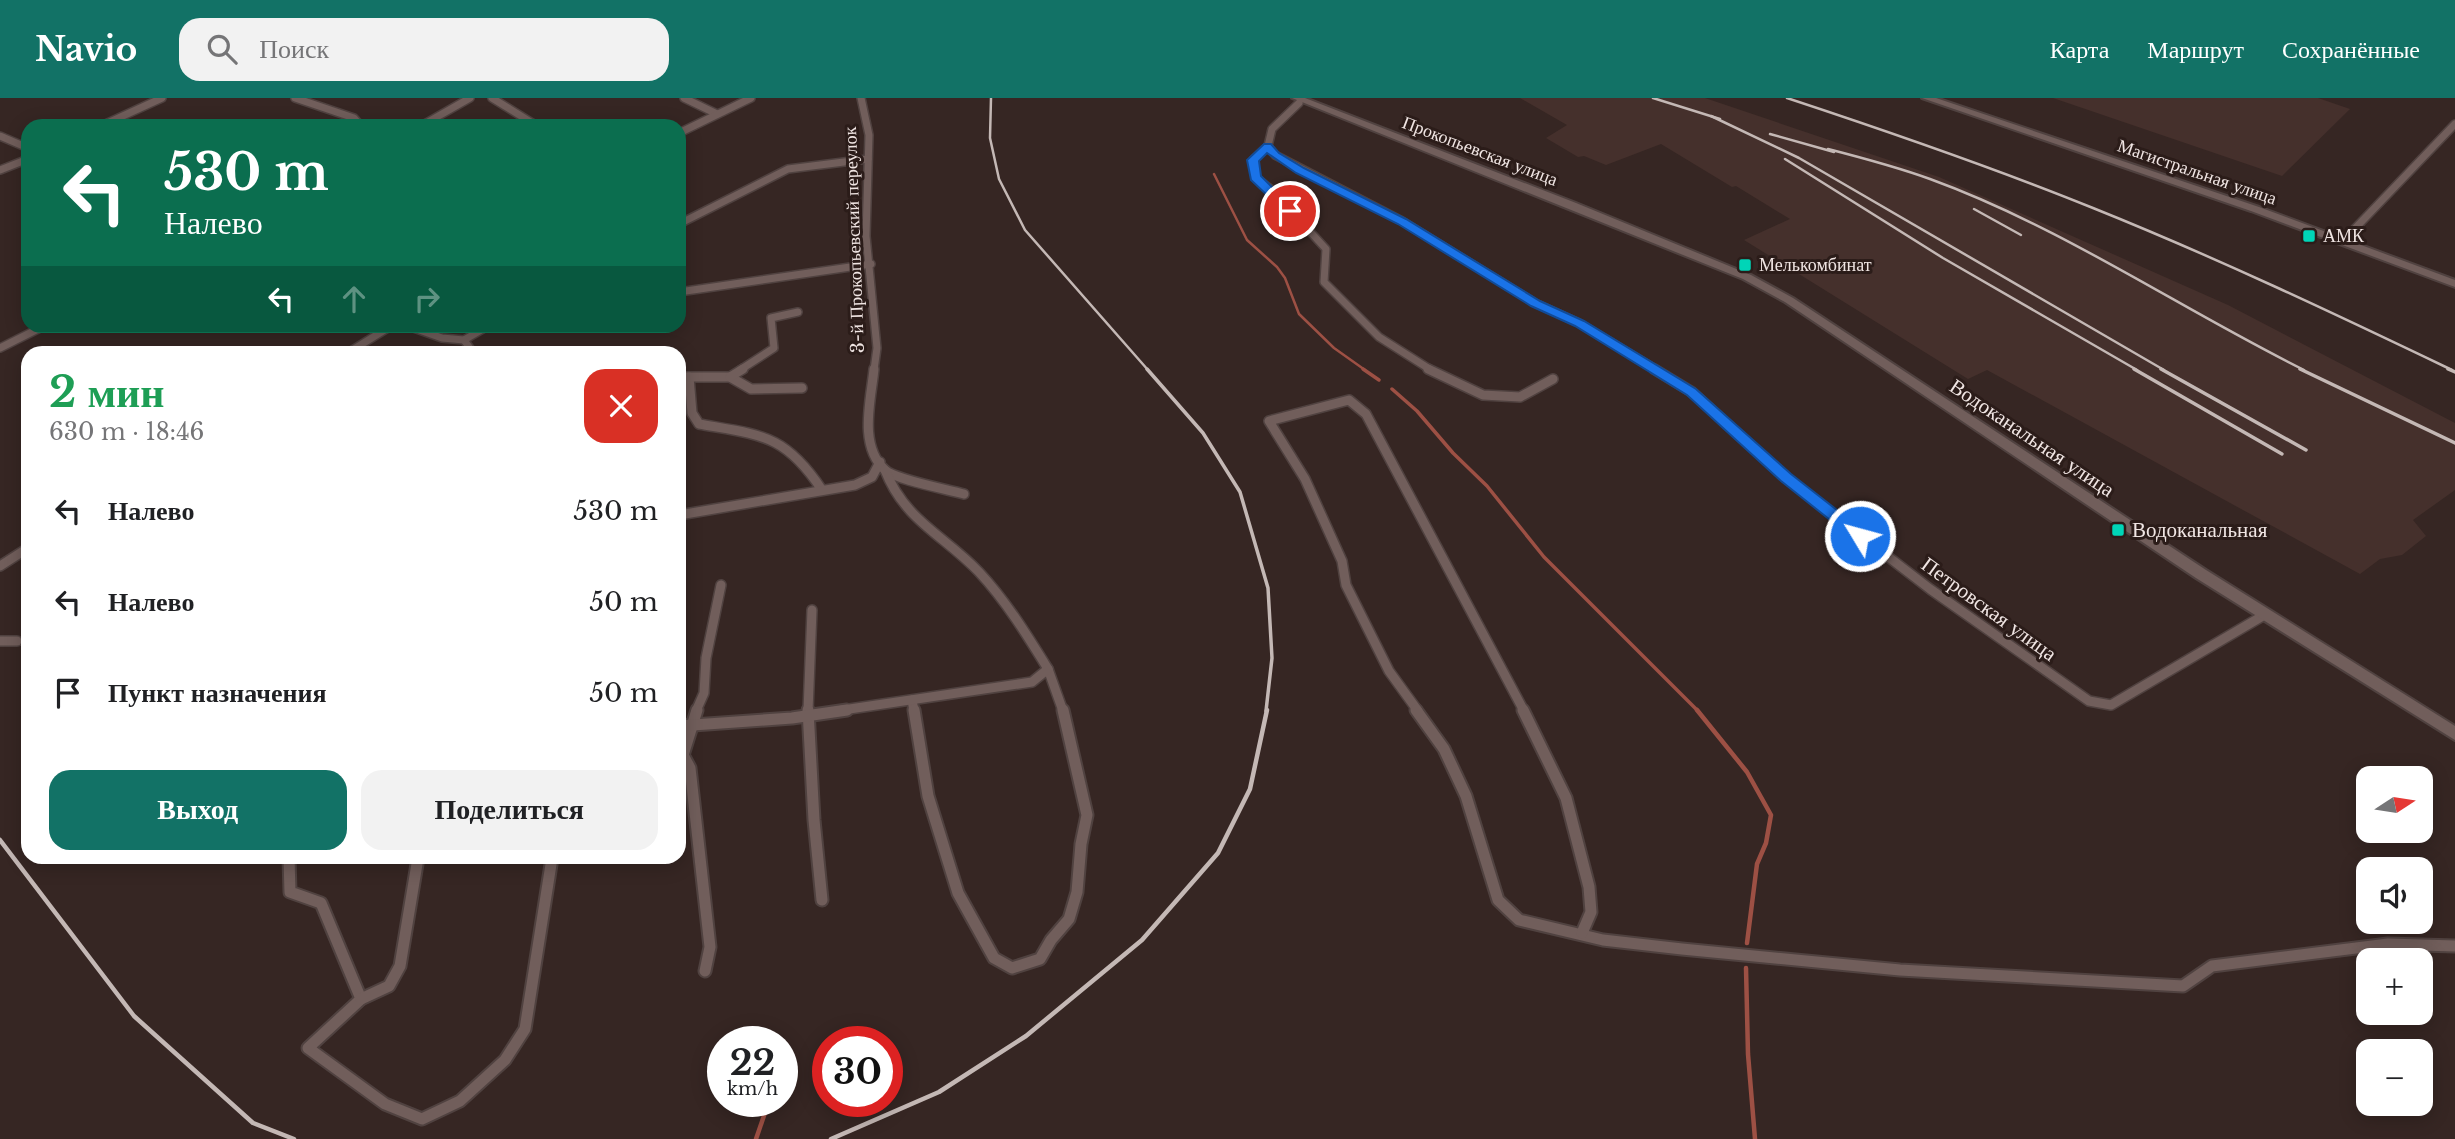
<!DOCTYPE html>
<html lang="ru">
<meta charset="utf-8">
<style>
:root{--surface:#fff;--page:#f2f2f2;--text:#202124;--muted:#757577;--accent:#127266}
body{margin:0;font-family:"Libre Baskerville",serif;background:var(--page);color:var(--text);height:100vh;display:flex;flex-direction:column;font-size:26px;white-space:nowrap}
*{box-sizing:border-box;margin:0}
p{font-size:23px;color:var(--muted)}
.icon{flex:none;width:38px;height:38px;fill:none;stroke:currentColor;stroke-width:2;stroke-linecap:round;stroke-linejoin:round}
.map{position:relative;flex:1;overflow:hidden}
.sheet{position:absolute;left:21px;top:248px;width:665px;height:518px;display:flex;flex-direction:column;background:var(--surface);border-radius:21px;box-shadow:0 4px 18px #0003}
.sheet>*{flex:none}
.hud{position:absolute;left:21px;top:21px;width:665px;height:214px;border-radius:21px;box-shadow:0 4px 18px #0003;background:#0b6e4f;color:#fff;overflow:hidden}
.needle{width:46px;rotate:78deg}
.controls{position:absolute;left:2356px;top:668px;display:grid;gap:14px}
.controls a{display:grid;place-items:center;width:77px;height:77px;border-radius:14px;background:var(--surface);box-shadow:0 4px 18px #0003;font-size:35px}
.speed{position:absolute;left:707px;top:928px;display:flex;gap:14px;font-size:35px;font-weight:700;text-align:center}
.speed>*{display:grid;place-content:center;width:91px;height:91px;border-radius:50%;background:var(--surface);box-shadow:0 4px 18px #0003;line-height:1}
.speed small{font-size:18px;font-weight:400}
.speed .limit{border:10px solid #d22;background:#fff;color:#111}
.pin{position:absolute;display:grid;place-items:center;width:60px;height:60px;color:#fff;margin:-30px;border:4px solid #fff;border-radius:50%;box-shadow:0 2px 7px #0007}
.me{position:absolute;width:77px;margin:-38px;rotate:307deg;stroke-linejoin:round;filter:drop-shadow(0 0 5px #0008)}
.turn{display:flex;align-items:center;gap:24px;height:147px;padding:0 28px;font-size:32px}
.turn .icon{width:91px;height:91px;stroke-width:2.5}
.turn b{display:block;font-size:49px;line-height:60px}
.lanes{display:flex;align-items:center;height:66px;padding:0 28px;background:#0003;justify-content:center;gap:35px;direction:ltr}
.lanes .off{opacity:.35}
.round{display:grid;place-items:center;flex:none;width:74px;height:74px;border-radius:21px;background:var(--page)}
.overview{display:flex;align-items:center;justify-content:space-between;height:119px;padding:0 28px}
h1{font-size:42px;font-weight:700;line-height:52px;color:#1e9e55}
.primary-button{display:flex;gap:14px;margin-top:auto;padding:14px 28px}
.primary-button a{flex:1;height:80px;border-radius:21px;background:var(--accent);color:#fff;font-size:28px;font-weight:700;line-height:80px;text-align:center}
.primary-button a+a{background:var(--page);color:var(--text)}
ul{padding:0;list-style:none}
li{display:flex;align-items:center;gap:21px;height:91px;padding:0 28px}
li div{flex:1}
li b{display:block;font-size:26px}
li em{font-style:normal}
header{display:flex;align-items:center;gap:42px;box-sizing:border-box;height:98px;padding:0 35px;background:var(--accent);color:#fff}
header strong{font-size:33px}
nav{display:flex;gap:38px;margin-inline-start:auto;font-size:24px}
.search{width:490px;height:63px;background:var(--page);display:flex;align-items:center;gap:18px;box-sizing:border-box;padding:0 24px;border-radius:21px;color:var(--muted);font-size:26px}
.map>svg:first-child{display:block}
</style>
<header>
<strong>Navio</strong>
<div class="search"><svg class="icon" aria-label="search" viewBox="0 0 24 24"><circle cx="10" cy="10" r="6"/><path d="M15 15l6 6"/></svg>Поиск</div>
<nav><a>Карта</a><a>Маршрут</a><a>Сохранённые</a></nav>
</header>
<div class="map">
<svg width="2455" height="1041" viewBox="0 0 2455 1041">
<rect width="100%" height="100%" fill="#362623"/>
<g fill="#45302c">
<path d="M1520 0H1705L1939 79 2228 207 2455 325V392L2413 422 2426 438 2402 457 2380 461 2360 476 1987 272 1968 281 1744 142 1790 121 1736 88 1732 89 1661 46 1606 67 1584 58 1578 59 1546 40 1567 27Z"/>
<path d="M2053 0H2318L2350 11 2282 78Z"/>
</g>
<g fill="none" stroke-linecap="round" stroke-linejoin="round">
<path stroke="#9d5044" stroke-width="2.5" d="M1214 76 1247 142 1277 169 1285 180 1299 216 1334 250 1365 272"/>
<g stroke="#9d5044" stroke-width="3.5">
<path d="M1363 271 1379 282"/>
<path d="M1392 291 1417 313 1453 355 1487 388 1544 459 1698 613"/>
</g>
<g stroke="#9d5044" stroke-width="4.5">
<path d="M1697 612 1747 674 1771 717 1766 745 1757 766 1747 845"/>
<path d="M1746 870 1748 956 1755 1041"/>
<path d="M756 1041 769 1003"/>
</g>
<defs>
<g id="street-far2">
<path d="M295 0 354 20 361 28"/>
<path d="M492 0 537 28"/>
<path d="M684 0 717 16"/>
<path d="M861 0 869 37 866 138 877 250 874 272"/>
<path d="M1299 5 1272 31 1268 48 1275 57 1402 123 1535 205 1579 225 1657 272"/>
<path d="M101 28 162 0"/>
<path d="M421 28 470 0"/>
<path d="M679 35 751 0"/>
<path d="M0 38 28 50"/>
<path d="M1268 48 1253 62 1255 79 1273 93 1326 151 1324 184 1379 239 1431 272"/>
<path d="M0 72 28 61"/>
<path d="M679 126 788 71 868 61"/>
<path d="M2343 143 2455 26"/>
<path d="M679 194 871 166"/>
<path d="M408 228 442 240 464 242 488 228"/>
<path d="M464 242 474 256"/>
<path d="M0 250 44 228"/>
<path d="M346 256 391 228"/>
<path d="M740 272 774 250 771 220 798 214"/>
</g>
<g id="street-far1">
<path d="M874 271C871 302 858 347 885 372 896 382 947 391 964 396"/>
<path d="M1428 271 1483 297 1520 299 1553 281"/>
<path d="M1654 271 1692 294 1786 380 1930 491 2089 603 2111 607 2266 516"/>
<path d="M679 279H689L692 315 699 326C761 337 785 336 822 392"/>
<path d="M689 279H730L751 291 802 290"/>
<path d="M730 279 743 271"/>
<path d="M679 417 855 387 872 379 880 364"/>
<path d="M0 468 28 450"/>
<path d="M0 543H17"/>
<path d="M1048 571 1063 613"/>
<path d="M912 602 914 613"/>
<path d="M696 613 704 595 706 560 721 487"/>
<path d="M808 613 812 512"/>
<path d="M836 613 1032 584 1048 571C1027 537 1006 503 979 474 944 437 905 423 885 372"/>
<path d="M1418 613 1389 573 1346 487 1342 463 1305 381 1269 323 1349 302 1366 316 1524 613"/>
</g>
<g id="street">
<path d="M697 612 683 657 690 670 710 849 705 873"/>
<path d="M808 612 814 722 822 802"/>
<path d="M914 612 928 698 958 795 994 860 1012 870 1040 861 1051 842 1069 821 1077 794 1081 746 1087 717 1063 612"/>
<path d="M1416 612 1444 651 1466 698 1498 802 1519 822 1603 842 1682 851 1900 872 2183 888 2212 868 2388 846 2455 848"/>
<path d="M1523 612 1566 700 1589 789 1591 814 1582 835"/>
<path d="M679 628 792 620 847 612"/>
<path d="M289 760 290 794 321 805 361 901 308 950 385 1006 422 1021 460 1003 505 962 525 931 552 760"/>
<path d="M361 901 389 888 400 868 418 760"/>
</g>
<g id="secondary">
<path d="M1292 0H1305L1576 105 1751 177 1793 200 2206 472 2455 628V642L2196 480 1785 204 1743 181Z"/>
<path d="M1922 0H1936L2259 109 2455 182V189L2251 113Z"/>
</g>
</defs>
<use href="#street-far2" stroke="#504240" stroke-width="10"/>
<use href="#street-far1" stroke="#504240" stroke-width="12"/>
<use href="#street" stroke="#504240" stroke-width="15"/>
<use href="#secondary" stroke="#504240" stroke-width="4"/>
<use href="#street-far2" stroke="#715e5b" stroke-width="7"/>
<use href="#street-far1" stroke="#715e5b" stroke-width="9"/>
<use href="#street" stroke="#715e5b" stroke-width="11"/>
<use href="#secondary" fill="#715e5b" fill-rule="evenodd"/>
<g stroke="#c4b8b5" stroke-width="2.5">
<path d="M991 0 990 40 999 81 1025 132 1148 272"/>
<path d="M1653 0 1720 21"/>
<path d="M1787 0C1890 34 1992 69 2093 110 2215 159 2333 215 2452 272"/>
<path d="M1711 18 1799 60 2164 272"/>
<path d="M1770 36 1834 54"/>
<path d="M1828 51C1863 60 1897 69 1930 81 2062 129 2179 210 2304 272"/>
<path d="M1785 61 1943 160 2137 272"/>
<path d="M1974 111 2021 137"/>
</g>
<g stroke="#c4b8b5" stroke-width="3.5">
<path d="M1147 271 1203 335 1240 394 1268 490 1272 560 1266 613"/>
<path d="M2134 271 2282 356"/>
<path d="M2161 271 2306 352"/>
<path d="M2300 271 2455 345"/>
<path d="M2448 271 2455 274"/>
</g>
<g stroke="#c4b8b5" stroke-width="4.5">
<path d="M0 742 134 918 253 1025 294 1041"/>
<path d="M831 1041 939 994 1026 938 1142 842 1218 755 1250 691 1267 612"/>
</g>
</g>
<path fill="#1a73e8" stroke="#114b97" stroke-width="2" d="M1264 46H1271L1279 55 1304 70 1406 121 1540 203 1584 223 1696 291 1791 376 1865 434 1867 438 1865 441H1854L1781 383 1687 297 1575 228 1531 208 1398 126 1296 75 1267 55 1259 63 1261 78 1296 113 1286 115 1251 82 1247 62Z"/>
<g fill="#00d5b7" stroke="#2b1c19" stroke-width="2.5">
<rect x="2302" y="131" width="14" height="14" rx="3.5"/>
<rect x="1738" y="160" width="14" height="14" rx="3.5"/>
<rect x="2111" y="425" width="14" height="14" rx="3.5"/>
</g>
<g text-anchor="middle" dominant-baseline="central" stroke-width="6" stroke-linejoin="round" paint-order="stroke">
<g font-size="18" fill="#f0e5e3" stroke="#2b1c19">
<text transform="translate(1480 53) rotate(21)">Прокопьевская улица</text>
<text transform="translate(2197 74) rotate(19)">Магистральная улица</text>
<text transform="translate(854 142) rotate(-92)">3-й Прокопьевский переулок</text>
</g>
<g font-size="18" fill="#f0e5e3" stroke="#2b1c19" text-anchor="start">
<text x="2323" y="138">АМК</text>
<text x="1759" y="167">Мелькомбинат</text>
</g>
<g font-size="21" fill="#f0e5e3" stroke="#2b1c19">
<text transform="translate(2032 340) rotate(34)">Водоканальная улица</text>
<text transform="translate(1989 511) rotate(36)">Петровская улица</text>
</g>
<g font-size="21" fill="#f0e5e3" stroke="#2b1c19" text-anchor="start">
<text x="2132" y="432">Водоканальная</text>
</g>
</g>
</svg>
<div class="controls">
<a><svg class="needle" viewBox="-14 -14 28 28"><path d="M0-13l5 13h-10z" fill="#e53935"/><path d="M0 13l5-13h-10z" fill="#757577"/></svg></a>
<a><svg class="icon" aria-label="sound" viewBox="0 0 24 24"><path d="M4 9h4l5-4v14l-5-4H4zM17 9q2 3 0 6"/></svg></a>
<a>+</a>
<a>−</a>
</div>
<div class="speed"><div>22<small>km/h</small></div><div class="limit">30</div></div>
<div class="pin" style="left:1290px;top:113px;background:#d93025"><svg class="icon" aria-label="arrive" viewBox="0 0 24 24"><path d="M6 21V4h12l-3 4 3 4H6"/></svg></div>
<svg class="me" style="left:1860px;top:438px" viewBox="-20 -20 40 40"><circle r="17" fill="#1a73e8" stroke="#fff" stroke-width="3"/><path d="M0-11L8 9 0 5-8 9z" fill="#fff"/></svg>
<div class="hud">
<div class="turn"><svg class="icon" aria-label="left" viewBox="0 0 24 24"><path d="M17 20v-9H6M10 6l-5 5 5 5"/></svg><div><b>530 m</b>Налево</div></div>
<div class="lanes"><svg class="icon" aria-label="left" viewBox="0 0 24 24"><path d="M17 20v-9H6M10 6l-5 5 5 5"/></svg><svg class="icon off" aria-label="ahead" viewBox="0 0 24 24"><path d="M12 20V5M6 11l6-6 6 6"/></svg><svg class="icon off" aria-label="right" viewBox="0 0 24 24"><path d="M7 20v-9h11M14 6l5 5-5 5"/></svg></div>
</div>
<section class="sheet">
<div class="overview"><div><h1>2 мин</h1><p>630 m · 18:46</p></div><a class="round" style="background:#d93025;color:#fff"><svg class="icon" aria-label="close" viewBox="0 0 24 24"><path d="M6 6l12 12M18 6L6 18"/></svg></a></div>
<ul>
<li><svg class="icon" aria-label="left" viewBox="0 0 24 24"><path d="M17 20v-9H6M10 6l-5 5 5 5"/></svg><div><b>Налево</b></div><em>530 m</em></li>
<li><svg class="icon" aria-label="left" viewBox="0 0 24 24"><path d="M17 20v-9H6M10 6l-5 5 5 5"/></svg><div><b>Налево</b></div><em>50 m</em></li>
<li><svg class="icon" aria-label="arrive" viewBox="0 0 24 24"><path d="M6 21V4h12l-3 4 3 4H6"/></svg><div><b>Пункт назначения</b></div><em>50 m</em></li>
</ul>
<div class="primary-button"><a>Выход</a><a>Поделиться</a></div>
</section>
</div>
